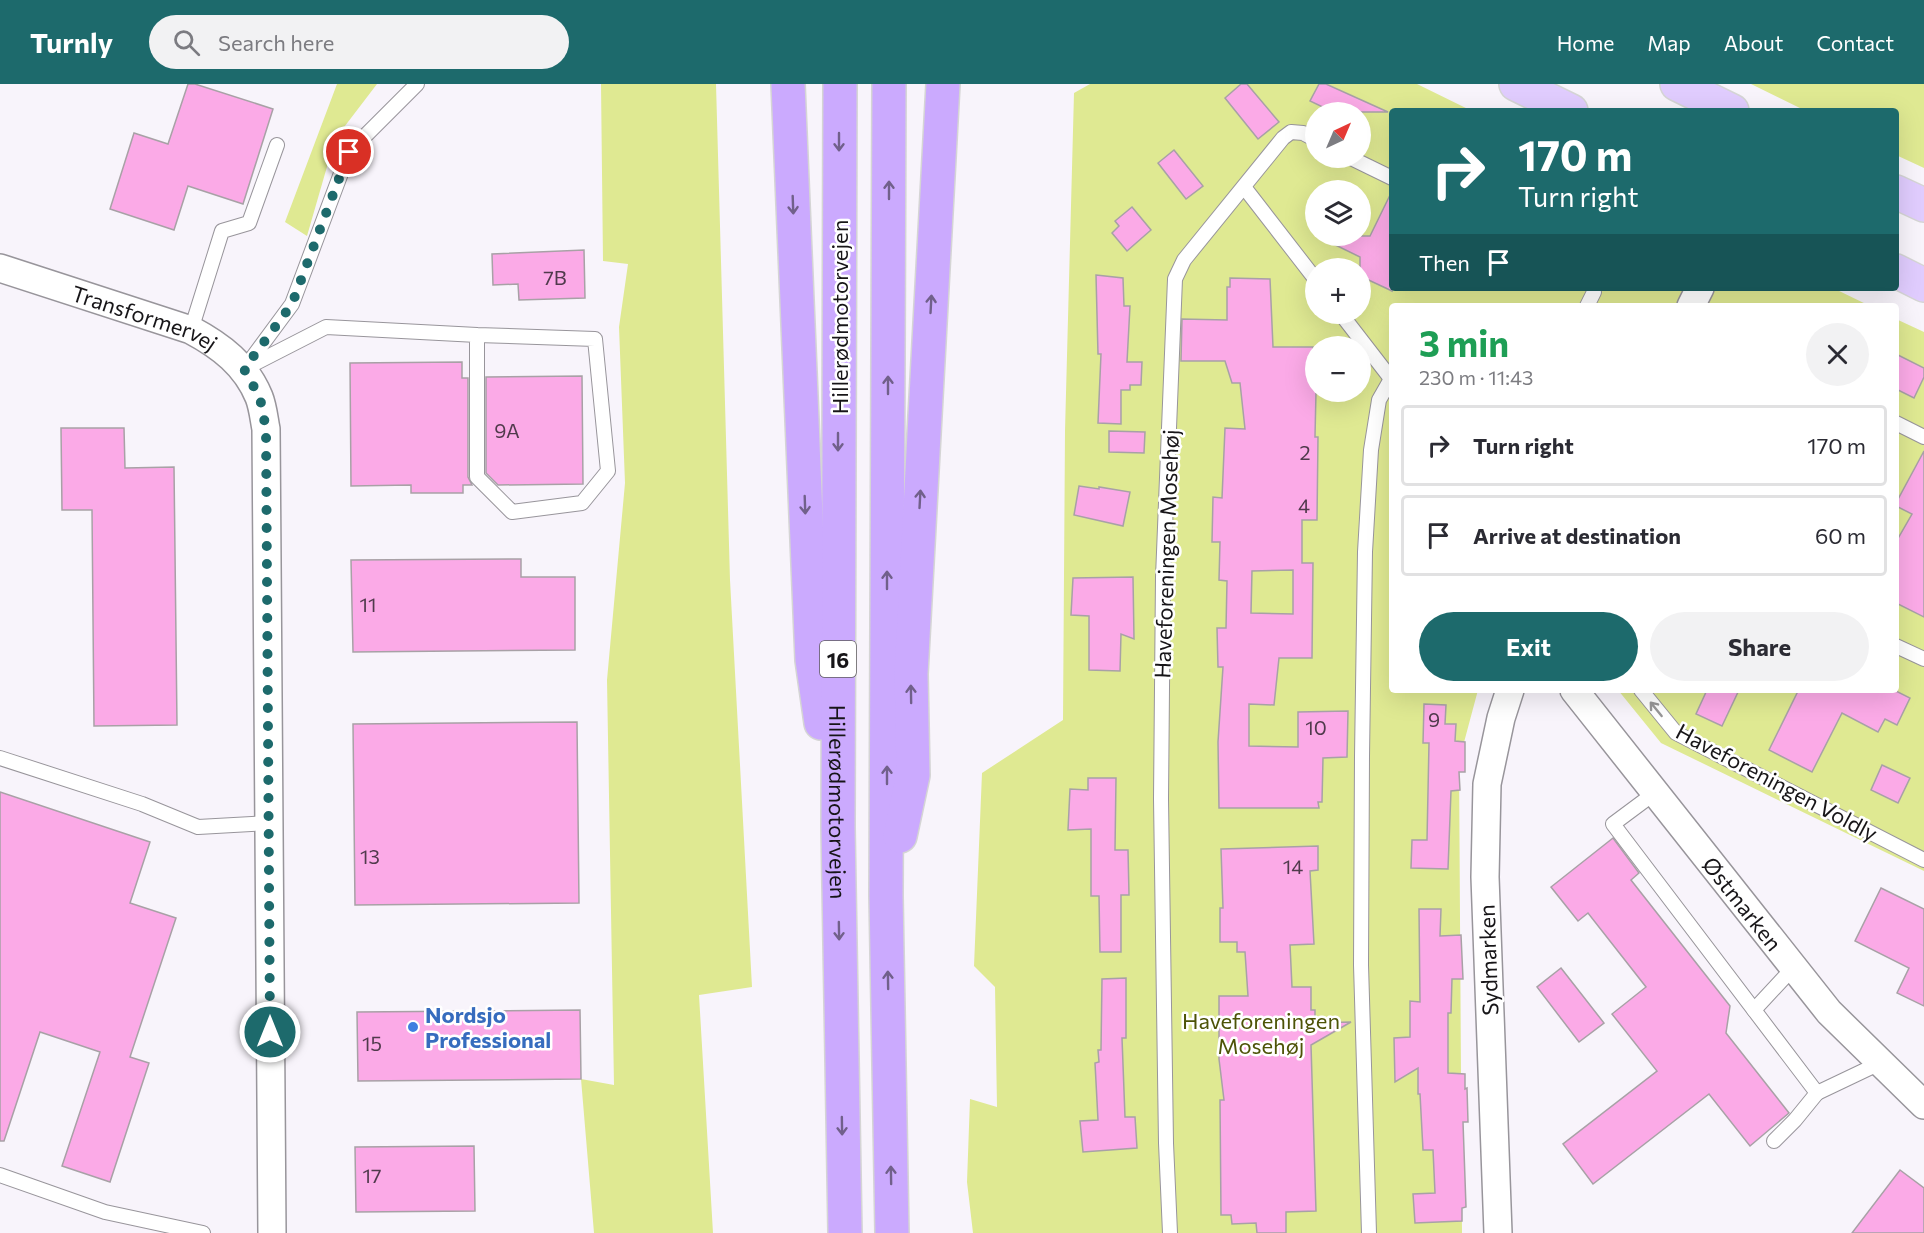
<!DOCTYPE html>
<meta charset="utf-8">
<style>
:root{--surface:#fff;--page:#f2f2f3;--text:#2b2b33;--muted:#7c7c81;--line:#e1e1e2;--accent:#1d6a6c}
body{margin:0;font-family:Commissioner,sans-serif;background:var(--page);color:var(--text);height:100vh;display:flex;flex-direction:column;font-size:22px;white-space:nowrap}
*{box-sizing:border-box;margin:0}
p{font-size:20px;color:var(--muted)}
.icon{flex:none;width:33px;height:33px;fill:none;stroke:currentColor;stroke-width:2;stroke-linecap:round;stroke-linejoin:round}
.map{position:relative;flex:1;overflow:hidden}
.side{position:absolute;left:1389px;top:219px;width:510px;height:390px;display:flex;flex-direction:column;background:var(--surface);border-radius:6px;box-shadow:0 6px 24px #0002}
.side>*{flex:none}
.hud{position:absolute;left:1389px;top:24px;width:510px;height:183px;border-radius:6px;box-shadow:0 6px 24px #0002;background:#1d6a6c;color:#fff;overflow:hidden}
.needle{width:39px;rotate:44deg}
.tools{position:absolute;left:1305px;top:18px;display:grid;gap:12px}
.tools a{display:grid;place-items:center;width:66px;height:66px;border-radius:50%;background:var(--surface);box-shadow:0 6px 24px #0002;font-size:30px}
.pin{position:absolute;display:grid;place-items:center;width:51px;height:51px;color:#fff;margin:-26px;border:3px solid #fff;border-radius:50%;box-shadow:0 2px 6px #0007}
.me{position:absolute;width:66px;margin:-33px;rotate:0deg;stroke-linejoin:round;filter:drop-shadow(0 0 4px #0008)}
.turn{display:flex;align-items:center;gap:21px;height:126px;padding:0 30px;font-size:27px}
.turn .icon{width:78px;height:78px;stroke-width:2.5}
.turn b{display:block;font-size:42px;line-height:51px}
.then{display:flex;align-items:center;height:57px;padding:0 30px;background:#0003;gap:12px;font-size:22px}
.round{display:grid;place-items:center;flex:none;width:63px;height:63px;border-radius:32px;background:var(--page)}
.head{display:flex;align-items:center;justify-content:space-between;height:102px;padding:0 30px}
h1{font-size:36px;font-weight:700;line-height:45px;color:#1e9e55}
.cta{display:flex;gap:12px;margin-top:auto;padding:12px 30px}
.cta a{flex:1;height:69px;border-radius:36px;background:var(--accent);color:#fff;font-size:24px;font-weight:700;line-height:69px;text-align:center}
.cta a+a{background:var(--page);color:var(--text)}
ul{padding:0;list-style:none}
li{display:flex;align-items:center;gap:18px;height:81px;margin:0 12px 9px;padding:0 18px;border:3px solid var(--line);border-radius:6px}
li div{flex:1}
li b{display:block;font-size:22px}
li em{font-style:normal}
header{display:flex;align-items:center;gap:36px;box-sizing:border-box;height:84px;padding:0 30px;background:var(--accent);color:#fff}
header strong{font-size:28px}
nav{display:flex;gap:33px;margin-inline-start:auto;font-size:21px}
.search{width:420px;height:54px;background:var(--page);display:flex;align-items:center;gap:15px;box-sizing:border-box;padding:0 21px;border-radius:33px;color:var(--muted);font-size:22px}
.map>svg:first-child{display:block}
</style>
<header>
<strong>Turnly</strong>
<div class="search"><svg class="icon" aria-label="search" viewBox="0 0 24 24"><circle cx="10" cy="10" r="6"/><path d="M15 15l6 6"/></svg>Search here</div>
<nav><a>Home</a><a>Map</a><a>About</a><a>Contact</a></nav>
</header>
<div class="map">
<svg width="1924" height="1149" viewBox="0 0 1924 1149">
<rect width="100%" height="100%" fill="#f8f4fb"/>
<g fill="#dfe992" fill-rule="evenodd">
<path d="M337 0H377L335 55 307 152 285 138Z"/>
<path d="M601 0H716L730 496 752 903 699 911 713 1149H594L581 995 614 1001 607 596 625 399 619 243 628 180 603 177Z"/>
<path d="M1090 0H1417L1472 27H1392V204H1833L1870 222H1392V606H1478L1459 677 1462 1149H973L967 1098 970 1015 997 1023 995 903 974 882 982 689 1063 636 1065 347 1074 9ZM1316 28H1360V74H1316ZM1316 106H1360V152H1316ZM1316 184H1360V230H1316ZM1316 262H1360V308H1316Z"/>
<path d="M1751 0H1924V84L1896 71V27H1806Z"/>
<path d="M1896 235 1924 248V787L1661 659 1618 606H1896Z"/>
</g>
<g fill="#fbaae7" stroke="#a8a1a6" stroke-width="1.5" fill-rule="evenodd">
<path d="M188 0H195L273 25 243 120 188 102 174 146 110 125 134 49 168 60Z"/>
<path d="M1241 0H1247L1279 38 1258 55 1225 14Z"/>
<path d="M1319 0H1326L1388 28H1333L1310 17Z"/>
<path d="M1174 66 1203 102 1186 115 1158 79Z"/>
<path d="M1392 107V207L1360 192V173L1317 152H1370Z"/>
<path d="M1132 123 1151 146 1127 167 1112 149 1119 142 1115 137Z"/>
<path d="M584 166 585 214 519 216 518 200 493 201 492 170Z"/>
<path d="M1096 191 1123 194 1124 222H1130L1127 278H1142L1141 301H1130V306H1121V340L1098 339 1101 270H1098Z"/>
<path d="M1230 194 1270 195 1273 263H1313V292H1316V308L1315 353H1318L1317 436H1302V479H1313L1312 574H1279L1274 621 1249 620V662L1298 663V628L1348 627 1347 673 1323 674 1322 718H1318L1319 724H1219L1218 658 1223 583H1218L1217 544H1226L1227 497 1219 496 1220 458H1212L1213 413 1222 414 1225 344 1245 345 1240 299H1232L1225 277H1181L1182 235 1227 236V203H1230ZM1293 486V530L1251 529 1252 487Z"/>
<path d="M1896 270 1924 284V293L1914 314 1896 305Z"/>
<path d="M462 278V294H468V393L472 401H463V409H411V401L351 402 350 279Z"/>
<path d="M582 292 583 400 498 401 486 389V293Z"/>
<path d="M61 344H124L125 384 174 383 177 641 94 642 92 426H62Z"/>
<path d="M1109 347 1145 348 1144 369 1109 368Z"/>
<path d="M1924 367V533L1896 519V458L1912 430 1896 422V419Z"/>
<path d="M1079 402 1099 405V403L1130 408 1123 442 1074 431Z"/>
<path d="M521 475V493H575V566L353 568 351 476Z"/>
<path d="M1133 493 1134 555 1121 550 1120 587 1089 586V532L1071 531 1073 494Z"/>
<path d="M1707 606H1739L1722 642 1696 630Z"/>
<path d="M1796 606H1894L1910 614 1897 641 1885 635 1878 648 1842 629 1812 688 1769 666 1798 607Z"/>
<path d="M1424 620 1446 621 1445 640H1456L1455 657 1465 658V688H1459L1460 706 1451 707 1448 785 1411 784 1412 756H1427L1429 659H1423Z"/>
<path d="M577 638 579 819 355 821 353 640Z"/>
<path d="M1882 681 1910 694 1898 719 1871 706Z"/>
<path d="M1088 694H1116L1115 766H1128L1129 811H1121V868H1100L1099 812H1091V745L1068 746 1070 705 1088 706Z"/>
<path d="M0 708 150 758 130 819 176 834 130 973 149 979 110 1098 62 1082 100 968 40 948 4 1057H0Z"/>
<path d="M1613 754 1639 789 1631 796 1730 922 1726 949 1789 1029 1750 1062 1709 1010 1593 1100 1563 1060 1657 987 1612 930 1646 903 1588 829 1578 837 1551 803Z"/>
<path d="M1318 762V786L1310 787 1314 860 1290 861 1292 903H1311V926H1315V939L1351 938 1311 961 1316 1127 1286 1128V1149H1257L1256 1139 1232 1140 1231 1131H1221L1220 1016H1224L1219 975V912H1248L1245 868H1237V858H1220V824H1223L1221 765Z"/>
<path d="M1881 804 1924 825V922L1897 909 1909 884 1855 857Z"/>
<path d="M1419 825H1441L1440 852 1461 851 1463 895H1452L1451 929H1448V989L1465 990V1005L1467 1004 1468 1038H1463L1466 1123 1462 1124V1137L1415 1139 1413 1110 1435 1109 1433 1066H1423L1420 1010H1418V984L1395 998 1394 954 1410 953V917L1420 918Z"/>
<path d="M1561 884 1604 939 1579 958 1537 903Z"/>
<path d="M1126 894V954H1122L1125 1033H1135L1137 1064 1083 1068 1080 1037 1098 1036 1095 979 1099 978 1098 966H1101L1102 895Z"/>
<path d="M580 926 581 995 358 997 357 928Z"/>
<path d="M474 1062 475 1127 356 1128 355 1063Z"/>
<path d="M1900 1086 1924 1104V1149H1852Z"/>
</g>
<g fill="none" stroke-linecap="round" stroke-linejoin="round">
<defs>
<g id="lane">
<path d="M1351 74 1392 94"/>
<path d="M1244 103 1316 196"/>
<path d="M1587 222 1594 208 1593 204"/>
<path d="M1341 230 1392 296"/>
<path d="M191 246 222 147 249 139 277 61"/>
<path d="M247 281 292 220 349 68 417 0"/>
<path d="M244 285 326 243 477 251V393L512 428 582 419 608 387 595 255 477 251"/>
<path d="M1896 339 1924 353"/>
<path d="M1896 562 1924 575"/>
<path d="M1641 606 1676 649 1924 776"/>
<path d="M0 674 142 720 198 743 268 739"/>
<path d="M1656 708 1613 740 1817 1009 1880 979"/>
<path d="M1754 926 1794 883"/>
<path d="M1774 1057 1795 1036 1817 1009"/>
<path d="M0 1091 105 1128 203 1149"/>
<path d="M1170 1149 1166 1059 1161 715 1163 493 1175 195 1184 176 1283 54 1291 48 1303 49 1316 56"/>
<path d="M1369 1149 1361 881 1362 672 1365 468 1371 366 1379 316 1391 295"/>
</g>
<g id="street">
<path id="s1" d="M0 184 191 246C221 262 246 281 259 313 263 323 264 335 266 345L272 1149"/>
<path d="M1691 222 1700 204"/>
<path id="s2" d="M1574 606 1829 928 1924 1021"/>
<path d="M1498 1149 1485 793 1487 700 1501 634 1510 606"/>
</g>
<g id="primary">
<path d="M1516 0 1571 27"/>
<path d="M1677 0 1732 27"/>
<path d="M1896 108 1924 121"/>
<path d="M1896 187 1924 201"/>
</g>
<g id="highway">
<path d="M788 0 812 576 821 639"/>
<path id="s3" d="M840 0 838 743 845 1149"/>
<path d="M889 0 886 812 892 1149"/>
<path d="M900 752 913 691 911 590 943 0"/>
</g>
</defs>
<use href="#lane" stroke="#98959b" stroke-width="16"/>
<use href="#street" stroke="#98959b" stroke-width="30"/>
<use href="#primary" stroke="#d5d5d5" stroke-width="36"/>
<use href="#highway" stroke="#d5d5d5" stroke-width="36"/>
<use href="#lane" stroke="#fff" stroke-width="14"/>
<use href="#street" stroke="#fff" stroke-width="27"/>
<use href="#primary" stroke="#e0ccfe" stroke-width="33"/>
<use href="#highway" stroke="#cbaafe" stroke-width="33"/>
</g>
<defs><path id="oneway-shaft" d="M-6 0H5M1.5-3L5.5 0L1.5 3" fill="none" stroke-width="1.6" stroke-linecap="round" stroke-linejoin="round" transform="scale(1.5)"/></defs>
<g stroke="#71608b">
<use href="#oneway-shaft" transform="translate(839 58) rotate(90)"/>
<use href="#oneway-shaft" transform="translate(889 106) rotate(-90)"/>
<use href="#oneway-shaft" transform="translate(793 121) rotate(88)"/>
<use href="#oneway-shaft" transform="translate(931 220) rotate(-87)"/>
<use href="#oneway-shaft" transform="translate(888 301) rotate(-90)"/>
<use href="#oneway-shaft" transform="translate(838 358) rotate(90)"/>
<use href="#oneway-shaft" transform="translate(920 415) rotate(-87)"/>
<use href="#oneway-shaft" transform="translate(805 421) rotate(88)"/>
<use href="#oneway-shaft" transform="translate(887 496) rotate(-90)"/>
<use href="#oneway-shaft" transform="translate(911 610) rotate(-91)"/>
<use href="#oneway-shaft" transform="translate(887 691) rotate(-90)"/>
<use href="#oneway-shaft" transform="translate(839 847) rotate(89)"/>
<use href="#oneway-shaft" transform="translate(888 896) rotate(-91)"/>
<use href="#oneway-shaft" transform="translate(842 1042) rotate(89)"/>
<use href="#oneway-shaft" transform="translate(891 1091) rotate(-91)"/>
</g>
<use stroke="#979697" href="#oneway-shaft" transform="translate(1656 625) rotate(-129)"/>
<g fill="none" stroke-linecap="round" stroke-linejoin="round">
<path stroke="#1d6a6c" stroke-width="10" stroke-dasharray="0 18" d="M270 948 266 345 260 314 244 285 292 220 349 68"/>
</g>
<circle fill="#3f7fe0" stroke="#fff" stroke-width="2" cx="413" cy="943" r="6"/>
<g text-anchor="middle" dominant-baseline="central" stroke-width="5" stroke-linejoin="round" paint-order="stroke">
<g font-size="20" fill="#503a4c">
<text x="555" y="193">7B</text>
<text x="507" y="346">9A</text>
<text x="1305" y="368">2</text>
<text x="1304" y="421">4</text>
<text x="368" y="520">11</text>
<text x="1434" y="635">9</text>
<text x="1316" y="643">10</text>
<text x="370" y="772">13</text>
<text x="1293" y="782">14</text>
<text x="372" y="959">15</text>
<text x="372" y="1091">17</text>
</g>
<rect fill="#fff" stroke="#5d5b5d" stroke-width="1.5" x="820" y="557" width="36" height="36" rx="4.5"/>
<g font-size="21" font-weight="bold" fill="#171518">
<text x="838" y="575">16</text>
</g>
<g font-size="22" fill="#171518" stroke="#fff">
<text transform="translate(839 233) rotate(-90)">Hillerødmotorvejen</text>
<text stroke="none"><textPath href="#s1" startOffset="153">Transformervej</textPath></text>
<text transform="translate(1166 470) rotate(-88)">Haveforeningen Mosehøj</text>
<text transform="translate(1777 698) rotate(28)">Haveforeningen Voldly</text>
<text stroke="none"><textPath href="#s3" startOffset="718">Hillerødmotorvejen</textPath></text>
<text stroke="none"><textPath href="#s2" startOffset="272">Østmarken</textPath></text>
<text transform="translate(1488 876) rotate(-92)">Sydmarken</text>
</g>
<g font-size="22" font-weight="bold" fill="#366cbe" stroke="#fff" text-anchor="start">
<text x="425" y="930">Nordsjo<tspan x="425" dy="25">Professional</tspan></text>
</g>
<g font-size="22" fill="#4d5307" stroke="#fff">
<text x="1261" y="936">Haveforeningen<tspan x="1261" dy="25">Mosehøj</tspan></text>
</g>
</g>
</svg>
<div class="tools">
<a><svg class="needle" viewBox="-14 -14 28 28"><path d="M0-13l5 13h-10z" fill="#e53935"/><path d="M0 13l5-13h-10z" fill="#7c7c81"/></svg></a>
<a><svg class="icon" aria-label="layers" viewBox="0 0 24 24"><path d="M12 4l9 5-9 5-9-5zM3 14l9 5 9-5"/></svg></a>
<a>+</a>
<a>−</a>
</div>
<div class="pin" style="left:349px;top:68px;background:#d93025"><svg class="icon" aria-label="arrive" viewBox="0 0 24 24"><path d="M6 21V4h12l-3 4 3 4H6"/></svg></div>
<svg class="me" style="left:270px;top:948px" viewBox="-20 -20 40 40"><circle r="17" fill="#1d6a6c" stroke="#fff" stroke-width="3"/><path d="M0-11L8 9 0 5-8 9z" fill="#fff"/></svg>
<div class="hud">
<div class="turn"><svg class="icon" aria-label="right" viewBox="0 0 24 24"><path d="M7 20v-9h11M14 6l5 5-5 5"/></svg><div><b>170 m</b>Turn right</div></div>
<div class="then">Then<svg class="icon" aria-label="arrive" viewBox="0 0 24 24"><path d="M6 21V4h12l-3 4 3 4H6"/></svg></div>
</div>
<section class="side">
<div class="head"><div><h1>3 min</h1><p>230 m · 11:43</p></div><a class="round"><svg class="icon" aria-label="close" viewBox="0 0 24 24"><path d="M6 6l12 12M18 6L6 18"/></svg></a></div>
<ul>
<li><svg class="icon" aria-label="right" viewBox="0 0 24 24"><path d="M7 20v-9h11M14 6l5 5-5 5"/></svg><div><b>Turn right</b></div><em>170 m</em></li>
<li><svg class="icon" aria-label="arrive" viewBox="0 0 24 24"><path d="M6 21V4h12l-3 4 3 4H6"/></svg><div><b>Arrive at destination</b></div><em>60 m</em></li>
</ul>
<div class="cta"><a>Exit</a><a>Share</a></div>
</section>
</div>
